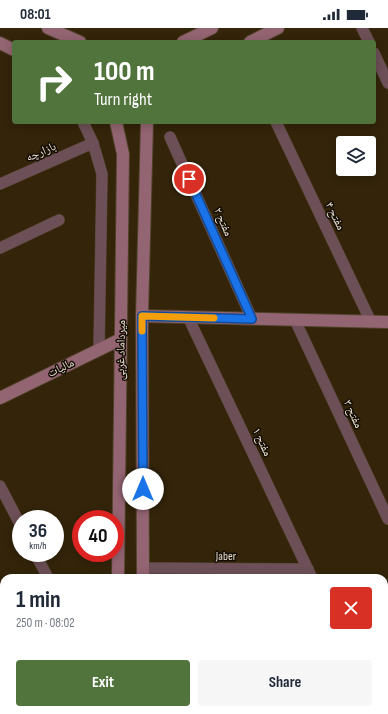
<!DOCTYPE html>
<meta charset="utf-8">
<style>
:root{--surface:#fff;--page:#f6f6f7;--text:#1f2937;--muted:#747a83;--accent:#51733c}
body{margin:0;font-family:"Sofia Sans Condensed","Noto Naskh Arabic",sans-serif;background:var(--page);color:var(--text);height:100vh;display:flex;flex-direction:column;font-size:15px;white-space:nowrap}
*{box-sizing:border-box;margin:0}
p{font-size:13px;color:var(--muted)}
.icon{flex:none;width:22px;height:22px;fill:none;stroke:currentColor;stroke-width:2;stroke-linecap:round;stroke-linejoin:round}
.map{position:relative;flex:1;overflow:hidden}
.panel{position:absolute;left:0px;top:546px;width:388px;height:140px;display:flex;flex-direction:column;background:var(--surface);border-radius:12px 12px 0 0;box-shadow:0 2px 10px #0003}
.panel>*{flex:none}
.banner{position:absolute;left:12px;top:12px;width:364px;height:84px;border-radius:4px;box-shadow:0 2px 10px #0003;background:#51733c;color:#fff;overflow:hidden}
.tools{position:absolute;left:336px;top:108px;display:grid;gap:8px}
.tools a{display:grid;place-items:center;width:40px;height:40px;border-radius:4px;background:var(--surface);box-shadow:0 2px 10px #0003;font-size:20px}
.speed{position:absolute;left:12px;top:482px;display:flex;gap:8px;font-size:20px;font-weight:700;text-align:center}
.speed>*{display:grid;place-content:center;width:52px;height:52px;border-radius:50%;background:var(--surface);box-shadow:0 2px 10px #0003;line-height:1}
.speed small{font-size:10px;font-weight:400}
.speed .limit{border:6px solid #d22;background:#fff;color:#111}
.pin{position:absolute;display:grid;place-items:center;width:34px;height:34px;color:#fff;margin:-17px;border:2px solid #fff;border-radius:50%;box-shadow:0 1px 4px #0007}
.me{position:absolute;width:44px;margin:-22px;rotate:0deg;stroke-linejoin:round;filter:drop-shadow(0 0 3px #0008)}
.turn{display:flex;align-items:center;gap:14px;height:84px;padding:0 16px;font-size:18px}
.turn .icon{width:52px;height:52px;stroke-width:2.5}
.turn b{display:block;font-size:28px;line-height:34px}
.round{display:grid;place-items:center;flex:none;width:42px;height:42px;border-radius:4px;background:var(--page)}
.head{display:flex;align-items:center;justify-content:space-between;height:68px;padding:0 16px}
h1{font-size:24px;font-weight:700;line-height:30px}
.action{display:flex;gap:8px;margin-top:auto;padding:8px 16px}
.action a{flex:1;height:46px;border-radius:4px;background:var(--accent);color:#fff;font-size:16px;font-weight:700;line-height:46px;text-align:center}
.action a+a{background:var(--page);color:var(--text)}
.status{display:flex;justify-content:space-between;align-items:center;height:28px;padding:0 20px;background:var(--surface);direction:ltr}
.status svg{height:11px;fill:currentColor}
.map>svg:first-child{display:block}
</style>
<div class="status"><b>08:01</b><svg viewBox="0 0 49 12"><path d="M0 12V9h3v3zM5 12V6h3v6zM10 12V3h3v9zM15 12V0h3v12zM26 1h20v11H26zM47 4h2v5h-2z"/></svg></div>
<div class="map">
<svg width="388" height="686" viewBox="0 0 388 686">
<rect width="100%" height="100%" fill="#33240a"/>
<path fill="#2f5828" d="M283 682H370L372 686H283Z"/>
<g fill="none" stroke-linecap="round" stroke-linejoin="round">
<defs>
<g id="street">
<path d="M362 0 369 14"/>
<path d="M374 25 388 55"/>
<path d="M83 94 93 115 102 146 99 322"/>
<path d="M276 94 371 294"/>
<path d="M170 109 252 291"/>
<path d="M0 156 93 115"/>
<path d="M0 220 59 192"/>
<path d="M188 289 312 550"/>
<path d="M295 292 388 491"/>
<path d="M0 458 21 498"/>
<path d="M35 525 48 550"/>
<path d="M143 540 308 541"/>
<path d="M37 682 40 686"/>
<path d="M375 682 377 686"/>
</g>
<g id="secondary">
<path d="M48 0 80 14"/>
<path d="M183 14 212 0"/>
<path d="M250 14 278 0"/>
<path d="M0 15 14 22"/>
<path d="M116 94 123 126 118 550"/>
<path d="M142 288 388 294"/>
<path d="M0 370 121 311"/>
<path d="M143 550 142 288 147 94"/>
<path d="M116 686V682"/>
<path d="M141 686V682"/>
</g>
</defs>
<use href="#street" stroke="#50422a" stroke-width="12"/>
<use href="#secondary" stroke="#50422a" stroke-width="14"/>
<use href="#street" stroke="#6d4f57" stroke-width="11"/>
<use href="#secondary" stroke="#936471" stroke-width="12"/>
</g>
<g fill="none" stroke-linecap="round" stroke-linejoin="round">
<defs>
<path id="route" d="M143 461 142 288 252 291 189 151"/>
</defs>
<use href="#route" stroke="#114b97" stroke-width="10"/>
<use href="#route" stroke="#1a73e8" stroke-width="7"/>
<path stroke="#f59e0b" stroke-width="7" d="M142 303V288L214 290"/>
</g>
<g text-anchor="middle" dominant-baseline="central" stroke-width="3" stroke-linejoin="round" paint-order="stroke">
<g font-size="12" fill="#e8ded0" stroke="#150e05">
<text transform="translate(41 124) rotate(-24)">بازارچه</text>
<text transform="translate(335 188) rotate(64)">مفتح ۴</text>
<text transform="translate(223 194) rotate(66)">مفتح ۲</text>
<text transform="translate(121 322) rotate(-89)">میرداماد غربی</text>
<text transform="translate(61 340) rotate(-26)">مالیات</text>
<text transform="translate(353 386) rotate(65)">مفتح ۳</text>
<text transform="translate(262 414) rotate(65)">مفتح ۱</text>
<text x="226" y="528">Jaber</text>
</g>
</g>
</svg>
<div class="tools">
<a><svg class="icon" aria-label="layers" viewBox="0 0 24 24"><path d="M12 4l9 5-9 5-9-5zM3 14l9 5 9-5"/></svg></a>
</div>
<div class="speed"><div>36<small>km/h</small></div><div class="limit">40</div></div>
<div class="pin" style="left:189px;top:151px;background:#d93025"><svg class="icon" aria-label="arrive" viewBox="0 0 24 24"><path d="M6 21V4h12l-3 4 3 4H6"/></svg></div>
<svg class="me" style="left:143px;top:461px" viewBox="-20 -20 40 40"><circle r="19" fill="#fff"/><path d="M0-13L10 11 0 6-10 11z" fill="#1a73e8"/></svg>
<div class="banner">
<div class="turn"><svg class="icon" aria-label="right" viewBox="0 0 24 24"><path d="M7 20v-9h11M14 6l5 5-5 5"/></svg><div><b>100 m</b>Turn right</div></div>
</div>
<section class="panel">
<div class="head"><div><h1>1 min</h1><p>250 m · 08:02</p></div><a class="round" style="background:#d93025;color:#fff"><svg class="icon" aria-label="close" viewBox="0 0 24 24"><path d="M6 6l12 12M18 6L6 18"/></svg></a></div>
<div class="action"><a>Exit</a><a>Share</a></div>
</section>
</div>
